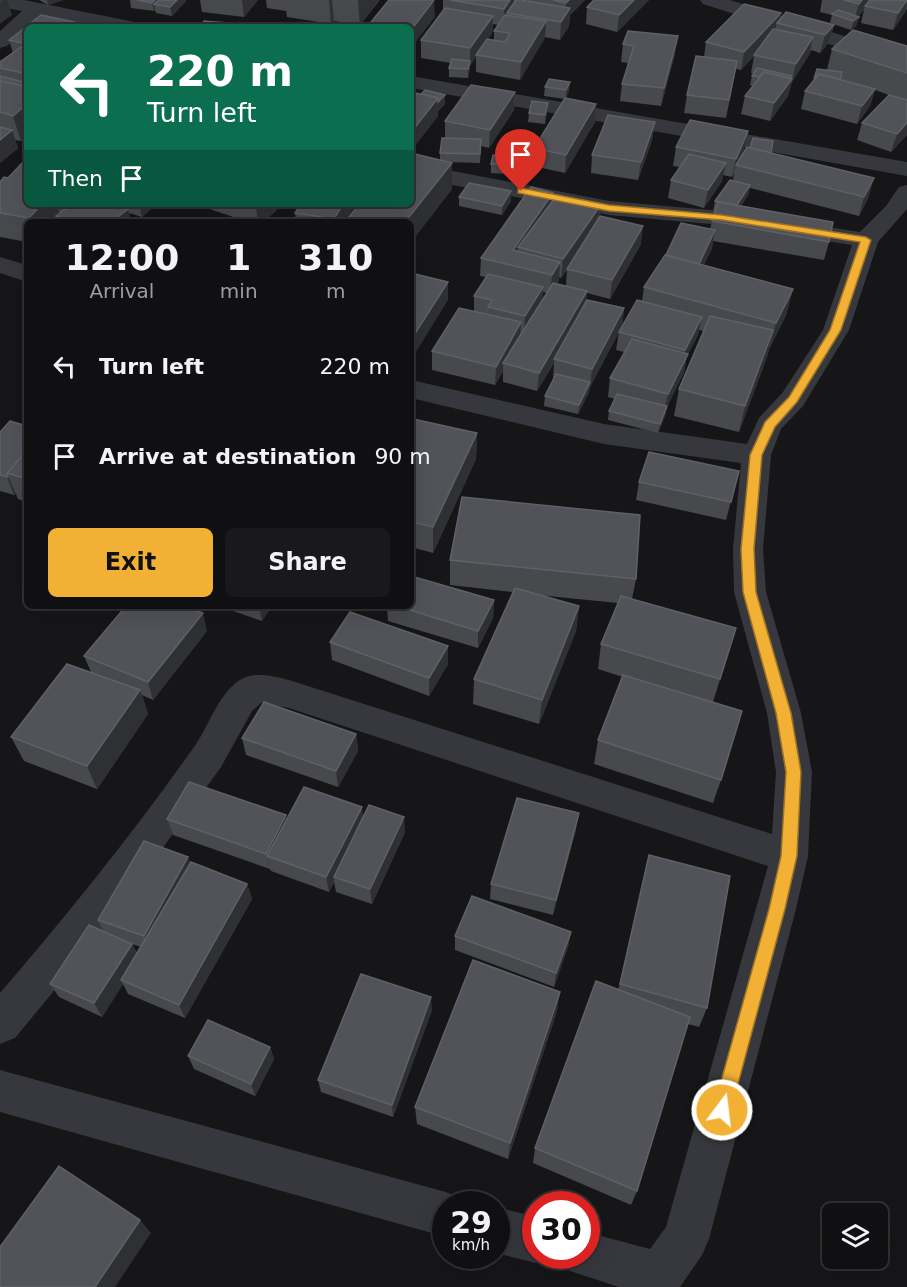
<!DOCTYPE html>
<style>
:root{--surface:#101012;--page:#19191b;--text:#f1f3f6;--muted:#9c9d9f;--line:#303032;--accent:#f2b134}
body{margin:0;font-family:"DejaVu Sans",sans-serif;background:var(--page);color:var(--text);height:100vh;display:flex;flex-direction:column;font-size:22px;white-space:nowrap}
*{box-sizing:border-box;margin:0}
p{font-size:20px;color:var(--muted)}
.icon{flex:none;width:33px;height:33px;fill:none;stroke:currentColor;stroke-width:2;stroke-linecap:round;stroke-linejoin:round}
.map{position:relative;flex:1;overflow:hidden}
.details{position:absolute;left:24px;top:219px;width:390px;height:390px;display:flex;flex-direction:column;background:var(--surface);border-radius:9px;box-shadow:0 6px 24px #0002,0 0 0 2px var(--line)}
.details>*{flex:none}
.hud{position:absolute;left:24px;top:24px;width:390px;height:183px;border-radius:9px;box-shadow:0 6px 24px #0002,0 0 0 2px var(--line);background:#0b6e4f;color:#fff;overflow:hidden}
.buttons{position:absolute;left:822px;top:1203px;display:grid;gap:12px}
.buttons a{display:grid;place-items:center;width:66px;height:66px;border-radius:9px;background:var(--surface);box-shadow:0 6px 24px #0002,0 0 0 2px var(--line);font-size:30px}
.speed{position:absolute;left:432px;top:1191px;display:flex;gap:12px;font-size:30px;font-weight:700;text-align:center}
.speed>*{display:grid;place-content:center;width:78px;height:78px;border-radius:50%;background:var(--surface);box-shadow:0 6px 24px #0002,0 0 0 2px var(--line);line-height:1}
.speed small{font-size:15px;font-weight:400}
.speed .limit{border:9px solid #d22;background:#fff;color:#111}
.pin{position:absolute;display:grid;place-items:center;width:51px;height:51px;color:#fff;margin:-62px -26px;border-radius:50% 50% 50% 0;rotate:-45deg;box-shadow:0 0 6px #0007}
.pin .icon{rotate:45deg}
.me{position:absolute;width:66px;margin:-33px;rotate:15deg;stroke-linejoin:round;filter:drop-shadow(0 0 4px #0008)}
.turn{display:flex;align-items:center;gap:21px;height:126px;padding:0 24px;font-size:27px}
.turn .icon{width:78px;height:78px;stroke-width:2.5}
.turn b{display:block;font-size:42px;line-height:51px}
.then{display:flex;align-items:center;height:57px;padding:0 24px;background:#0003;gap:12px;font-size:22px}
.eta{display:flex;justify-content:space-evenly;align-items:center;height:102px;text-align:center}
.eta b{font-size:36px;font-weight:700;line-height:42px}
.primary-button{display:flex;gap:12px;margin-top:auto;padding:12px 24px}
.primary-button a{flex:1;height:69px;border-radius:9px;background:var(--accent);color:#111;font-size:24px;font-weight:700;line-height:69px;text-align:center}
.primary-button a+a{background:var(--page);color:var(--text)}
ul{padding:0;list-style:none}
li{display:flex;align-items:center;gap:18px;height:90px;padding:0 24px}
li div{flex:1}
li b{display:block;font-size:22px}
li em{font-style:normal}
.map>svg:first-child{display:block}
</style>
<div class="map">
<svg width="907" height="1287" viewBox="0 0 907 1287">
<rect width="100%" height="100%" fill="#161618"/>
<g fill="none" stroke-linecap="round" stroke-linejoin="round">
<g fill="#37383d" fill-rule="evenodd">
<path d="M0 0H24L130 21 137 23 140 27H100L41 15 7 46 0 48V31L22 11 0 7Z"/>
<path d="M700 0H730L907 56V69L703 4Z"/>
<path d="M411 76 907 162V176L411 88Z"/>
<path d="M411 163 609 201 722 211 860 232 886 206 899 187 907 185V209L878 242 849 330 803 406 781 429 771 455 763 549 766 592 801 713 812 772 808 856 796 909 709 1239 702 1255 680 1287H619L570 1271 563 1256H586V1232L650 1249 666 1227 768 866 289 708 261 703 252 711 221 767 100 935 15 1038 0 1044V993C68 914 134 832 194 747 209 726 218 694 240 680 255 671 274 676 289 680L772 834 776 772 767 713 734 592 733 549 741 463 604 444 411 398V380L604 424 747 444 759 418 783 392 823 330 852 245 722 225 609 215 411 177Z"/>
<path d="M0 257 27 265V282L0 273Z"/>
<path d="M0 1070 446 1192 462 1199 464 1204H446V1237L0 1112Z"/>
<path d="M496 1207 536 1217V1256H552L536 1263 496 1253Z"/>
</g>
</g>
<g fill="#47494d" fill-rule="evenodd">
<path d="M39 0H63L48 5Z"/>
<path d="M130 0H137L186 1 172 16 156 13 155 10 154 11 131 8Z"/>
<path d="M200 0H258L244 17 202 12Z"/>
<path d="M266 0H379V1L360 25 334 21 331 24 287 17 286 11 267 8Z"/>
<path d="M443 0H523L528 1V0H585L570 15 569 26 560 40 545 37 520 80 476 72V57L470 66 468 78 449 77V68L451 63 421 58V40L443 10ZM493 24 498 25 494 31V40L488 39 492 33Z"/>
<path d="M594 0H649L617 32 586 24 587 7Z"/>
<path d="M822 0H907V9L893 30 861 23 864 10 858 17H859L856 26 851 30 830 23 832 15 820 12Z"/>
<path d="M781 13 779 20 834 25 829 42 820 53 811 50 809 55 792 82 788 96 770 121 741 114 745 96 753 86 750 85 752 76 754 73H751L754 56 741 70 736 69 726 118 684 113 687 95 704 57 706 42Z"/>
<path d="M41 15 74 22 75 25 77 23 96 27H27V136L21 141 15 140 18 148 0 163V62L13 53 9 40Z"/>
<path d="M628 31 675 54 661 106 620 101 622 84 628 63 621 62 623 44Z"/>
<path d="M907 46V135L891 152 857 140 862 123 889 95 875 90 870 106 857 124 801 109 805 91 827 70 832 49Z"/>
<path d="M549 79 569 91 566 98 596 104 595 122 565 173 533 166 534 148 565 99 544 96 545 87Z"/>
<path d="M411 92 445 104 438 111V116L413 148H411Z"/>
<path d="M515 92 514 110 489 148 481 146 480 163 448 162 452 189 411 242V222H349V217L440 160V153L445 138V121Z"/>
<path d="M547 112 545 124 528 122 529 113Z"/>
<path d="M655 122 652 140 638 180 591 173 592 155Z"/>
<path d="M748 131 744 149 740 159 771 153 869 196 859 216 750 188 748 195 741 206 829 242 824 260 713 241 712 248 704 265 793 289 786 315 769 349 767 357 739 432 674 416 679 389 704 331 699 330 698 335 687 356 684 372 667 407 665 416 658 433 608 420 609 411 615 399 608 397 610 378 624 352 616 350 619 332 590 387 589 392 578 414 544 406 545 396 554 378 553 377 554 363 537 391 503 382V371L495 385 432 370V351L474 311V296L486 277 480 276 481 258 553 193V201L600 206 599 219 641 244 610 299 587 293 586 302 624 308 622 327 642 301 644 287 666 255 710 229 715 211H713L715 201 733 181 734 173 732 177 723 175 722 181 704 208 668 198 671 180 680 167 673 166 676 147ZM572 263 567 269 566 286 557 284 559 280V277L561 278ZM543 292 547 293 542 301Z"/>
<path d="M509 156 507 174 491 173V164Z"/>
<path d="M8 178 27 204H156L142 217 129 213 131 222H27V242L0 237V182Z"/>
<path d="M511 191V201L502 215 459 206V197Z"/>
<path d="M197 204H277V210L263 222H248L198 205Z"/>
<path d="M301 204 345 222H296L295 213Z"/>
<path d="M411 423 477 433 476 459 433 553 411 547Z"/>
<path d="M27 426V502L18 499 16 494 14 495 0 491V432Z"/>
<path d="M739 471 726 520 636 500 639 482Z"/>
<path d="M450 560 636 579 632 599 736 628 713 702 721 780 713 803 594 764 598 740 623 677 598 669 601 644 618 603 538 595 579 606 576 631 539 724 473 704 474 679 513 592 450 585Z"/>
<path d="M494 600 493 618 478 648 388 621 387 606H411Z"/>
<path d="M219 606H272L262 621Z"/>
<path d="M207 631 153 700 142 695 148 714 97 789 24 761 11 737 91 672 84 656Z"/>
<path d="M330 642 448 646V664L429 696 332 660Z"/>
<path d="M356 734 358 751 338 787 246 755 242 738Z"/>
<path d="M363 817 405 832 372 904 336 892 334 882 329 892 271 871 270 869 173 835 167 819H287Z"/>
<path d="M576 829 553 915 490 899 491 884Z"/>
<path d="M649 855 707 1008 699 1027 688 1024 637 1191 631 1205 533 1163 535 1148 618 990Z"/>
<path d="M191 863 247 884 252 899 185 1018 128 994 123 984 102 1017 59 997 50 984 104 932 98 920ZM132 944 141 947 137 953Z"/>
<path d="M571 932 568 947 554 987 455 950V936Z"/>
<path d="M432 1010 393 1117 321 1092 318 1080Z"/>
<path d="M557 1011 508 1159 417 1124 415 1107Z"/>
<path d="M270 1047 274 1059 255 1096 194 1069 188 1056Z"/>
</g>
<g fill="#2f3033">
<path d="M4 0H7L12 15 0 24V3Z"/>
<path d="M47 0H63L48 5Z"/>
<path d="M155 0H161L154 4 155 10 154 11 152 3Z"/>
<path d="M177 0H186V1L172 16 170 7Z"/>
<path d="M242 0H258L244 17Z"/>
<path d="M329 0H332L334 21 331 24Z"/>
<path d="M358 0H379L360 25Z"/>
<path d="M434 0 435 17 411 48V30Z"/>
<path d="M510 0H514L513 12 507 13 506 22 504 26V9Z"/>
<path d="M569 0H585L570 15 569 26 560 40 561 22 565 16 566 3Z"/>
<path d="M634 0H649L617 32 619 15Z"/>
<path d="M862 0H871L865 6 864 10 856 19 859 17 856 26 851 30 859 4Z"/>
<path d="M907 0 906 11 893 30 898 13Z"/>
<path d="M781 13 779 23H777L774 33 741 70 744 52Z"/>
<path d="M493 16 492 33 478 55H476V57L470 66V48Z"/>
<path d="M546 21 545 38 520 80 521 62Z"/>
<path d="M74 22 75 27H67Z"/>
<path d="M834 25 829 42 820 53 825 35Z"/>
<path d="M678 36 675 54 661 106 664 88Z"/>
<path d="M813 37 809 55 792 82 788 96 770 121 774 103 792 76 790 81 792 79 796 64Z"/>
<path d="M470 61V70L468 78V69Z"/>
<path d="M570 82 569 91 566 99V90Z"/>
<path d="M875 89 870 106 857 124 862 106Z"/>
<path d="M515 92 514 110 489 148 490 130Z"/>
<path d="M445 95V104L438 111V116L413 148V130L438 98Z"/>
<path d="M548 103 547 112 545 124V115Z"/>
<path d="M27 104V136L21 141 13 116Z"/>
<path d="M596 104 595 122 565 173 566 155Z"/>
<path d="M655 122 652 140 638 180 641 162Z"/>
<path d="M907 123V135L891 152 897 134Z"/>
<path d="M12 130 18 148 0 163V140Z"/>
<path d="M748 131 744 149 737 166 736 165 732 177 736 159Z"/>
<path d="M452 163V189L411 242V222H405Z"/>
<path d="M726 163 722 181 704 208 708 190Z"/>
<path d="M874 178 869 196 859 216 864 197Z"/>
<path d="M750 185 748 195 734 216 735 207Z"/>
<path d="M511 191V201L502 215V206Z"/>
<path d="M553 193 552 211 518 247V261L513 250Z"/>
<path d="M42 204H57L61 218 56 216 57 222H31L29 218Z"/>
<path d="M139 204H156L142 217Z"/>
<path d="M260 204H277V210L263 222H258L256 207Z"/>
<path d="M343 204H356L345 222H334V219Z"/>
<path d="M600 206 598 224 561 278 563 259Z"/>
<path d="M128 209 131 222H111Z"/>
<path d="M643 226 641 244 610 299 612 280Z"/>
<path d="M715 230 712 248 694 286 698 267Z"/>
<path d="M560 262 559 280 550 294 552 275Z"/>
<path d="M448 282V300L411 360V340Z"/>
<path d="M543 287 542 306 524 334 525 316Z"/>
<path d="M793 289 786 315 769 349 776 323Z"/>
<path d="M587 291 585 309 554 359V363L537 391 539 373Z"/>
<path d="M624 308 622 327 590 387 592 369Z"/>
<path d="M702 317 698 335 687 356 684 372 667 407 665 416 658 433 660 424 664 412 668 394 681 366 685 350Z"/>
<path d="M521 322 520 340 503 363V371L495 385 496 367Z"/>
<path d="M773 330 767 357 739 432 745 406Z"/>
<path d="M590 382 589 392 578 414 579 405Z"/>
<path d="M477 433 476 459 433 553V527Z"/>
<path d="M8 476 16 494 14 495 7 477Z"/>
<path d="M494 600 493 618 478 648V631Z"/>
<path d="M259 606H272L262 621Z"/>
<path d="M579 606 576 631 539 724 542 700Z"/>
<path d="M203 613 207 631 153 700 148 682Z"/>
<path d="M448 646V664L429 696V678Z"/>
<path d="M140 690 148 714 97 789 87 766Z"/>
<path d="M356 734 358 751 338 787 336 771Z"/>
<path d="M362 807 364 823 334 877V882L329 892 326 877Z"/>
<path d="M579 813 576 829 553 915 556 900Z"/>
<path d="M286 815 290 831 267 856 270 869 266 854Z"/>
<path d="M404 817 405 832 372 904 370 889Z"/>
<path d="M188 857 194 872 150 950 144 936Z"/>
<path d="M247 884 252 899 185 1018 179 1005Z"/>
<path d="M571 932 568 947 554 987 556 973Z"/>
<path d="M132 944 139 958 121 980 123 984 102 1017 94 1003Z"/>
<path d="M560 992 557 1011 508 1159 510 1143Z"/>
<path d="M431 997 432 1010 393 1117 392 1105Z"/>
<path d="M270 1047 274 1059 255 1096 251 1084Z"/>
<path d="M140 1220 151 1233 115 1287H95Z"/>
</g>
<g fill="#525359" stroke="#5f6168" stroke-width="1.5">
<path d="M137 0H155L152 3Z"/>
<path d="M159 0H177L170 7 154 4Z"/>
<path d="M389 0H434L411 30V27H367Z"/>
<path d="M450 0H510L504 9Z"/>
<path d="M516 0H521L570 8 561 22 507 13Z"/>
<path d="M553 0H569L566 3Z"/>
<path d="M594 0H634L619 15 587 7Z"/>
<path d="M844 0H862L859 4Z"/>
<path d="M870 0H907L898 13 865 6Z"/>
<path d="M744 4 781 13 744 52 706 42Z"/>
<path d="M445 8 493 16 470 48 421 40Z"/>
<path d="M838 10 859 17 853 21 832 14Z"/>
<path d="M786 12 834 25 825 35 777 23Z"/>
<path d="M41 15 74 22 67 27H27V44L9 40Z"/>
<path d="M505 15 546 21 521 62 476 55 487 39 505 42 510 33 494 31Z"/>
<path d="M204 21 227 23 224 27H200Z"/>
<path d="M77 23 96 27H72Z"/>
<path d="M773 29 813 37 796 64 754 55Z"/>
<path d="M853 30 907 46V73L832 49Z"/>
<path d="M628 31 678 36 664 88 622 84 634 46 623 44Z"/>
<path d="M21 47 27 49V74L0 68V62Z"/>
<path d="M696 56 737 61 729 100 687 95Z"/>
<path d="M452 59 470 61 468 69 449 68Z"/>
<path d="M757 68 792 76 790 78 764 72 759 77 752 76Z"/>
<path d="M817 69 842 72 840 79 819 74 814 79Z"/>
<path d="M764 72 792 79 774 103 745 96Z"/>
<path d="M819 74 875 89 862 106 805 91Z"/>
<path d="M0 76 27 83V87L0 81Z"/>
<path d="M549 79 570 82 566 90 545 87Z"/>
<path d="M0 81 27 87V104L13 116 0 112Z"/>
<path d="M471 85 515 92 490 130 445 121Z"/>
<path d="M425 90 445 95 438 102V98L421 94Z"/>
<path d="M411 92 438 98 413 130H411Z"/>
<path d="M889 95 907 100V123L897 134 862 123Z"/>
<path d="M565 98 596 104 566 155 534 148Z"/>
<path d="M532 101 548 103 545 115 529 113Z"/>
<path d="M608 115 655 122 641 162 592 155Z"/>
<path d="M690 120 748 131 736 159 676 147Z"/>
<path d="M0 127 12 130 0 140Z"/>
<path d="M442 138 481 139 480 154 440 153Z"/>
<path d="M753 138 773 141 771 153 750 148Z"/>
<path d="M747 147 874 178 864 197 736 165Z"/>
<path d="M411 153 452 163 405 222H371L349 217 359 204H411Z"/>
<path d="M689 154 726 163 708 190 671 180Z"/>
<path d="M493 155 509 156 508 165 491 164Z"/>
<path d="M24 161H27V204H42L29 218 0 213V182L4 177 8 178Z"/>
<path d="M730 180 750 185 737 205 715 201Z"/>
<path d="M469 183 511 191 502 206 459 197Z"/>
<path d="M531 187 553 193 513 250 560 262 552 275 481 258Z"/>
<path d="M557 195 600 206 563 259 518 247Z"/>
<path d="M718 202 833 222 829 242 712 221Z"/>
<path d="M72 204H114L128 209 111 222H72L56 216Z"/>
<path d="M246 204H260L256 207Z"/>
<path d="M301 204H343L334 219 295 213Z"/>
<path d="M600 216 643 226 612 280 567 269Z"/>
<path d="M681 223 715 230 699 264 666 255Z"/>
<path d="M665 255 793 289 776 323 644 287Z"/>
<path d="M411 273 448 282 411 340Z"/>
<path d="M488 274 543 287 525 316 488 307 492 300 474 296Z"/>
<path d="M553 283 587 291 539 373 503 363Z"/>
<path d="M587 300 624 308 592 369 554 359Z"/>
<path d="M637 300 702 317 685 350 619 332Z"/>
<path d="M459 308 521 322 496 367 432 351Z"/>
<path d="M710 316 773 330 745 406 679 389Z"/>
<path d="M632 339 688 354 668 394 610 378Z"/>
<path d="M556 374 590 382 579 405 545 396Z"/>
<path d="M617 394 667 406 660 424 609 411Z"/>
<path d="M413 419 477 433 433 527 411 522V423Z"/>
<path d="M10 421 27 426V451L7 473 8 476 7 477 0 475V432Z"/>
<path d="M27 451V479L7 473Z"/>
<path d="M649 452 739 471 731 502 639 482Z"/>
<path d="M462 497 640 515 636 579 450 560Z"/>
<path d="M411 576 494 600 478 631 397 606H411Z"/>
<path d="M515 588 579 606 542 700 474 679Z"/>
<path d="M621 596 736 628 720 679 601 644Z"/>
<path d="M126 606H184L203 613 148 682 84 656Z"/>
<path d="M350 612 448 646 429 678 330 642Z"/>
<path d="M67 664 140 690 87 766 11 737Z"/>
<path d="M623 675 742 711 721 780 598 740Z"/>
<path d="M264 702 356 734 336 771 242 738Z"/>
<path d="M189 782 286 815 266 854 167 819Z"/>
<path d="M304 787 362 807 326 877 267 856Z"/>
<path d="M517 798 579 813 556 900 491 884Z"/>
<path d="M369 805 404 817 370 889 334 877Z"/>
<path d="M144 841 188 857 144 936 98 920Z"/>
<path d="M649 855 730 876 707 1008 620 984Z"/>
<path d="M191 862 247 884 179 1005 121 980Z"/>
<path d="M472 896 571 932 556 973 455 936Z"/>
<path d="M89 925 132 944 94 1003 50 984Z"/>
<path d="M473 960 560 992 510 1143 415 1107Z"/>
<path d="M361 974 431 997 392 1105 318 1080Z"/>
<path d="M596 981 690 1017 637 1191 535 1148Z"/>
<path d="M208 1020 270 1047 251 1084 188 1056Z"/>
<path d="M59 1166 140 1220 95 1287H0V1247Z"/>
</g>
<path fill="#f2b134" stroke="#9d7322" stroke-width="1.5" d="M521 188 609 205 722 215 866 237 871 240 841 330 797 402 775 427 762 455 754 549 756 592 791 713 801 772 797 856 785 909 731 1110 728 1116 722 1119 716 1116 713 1110 769 909 781 856 786 772 776 713 743 592 741 549 750 455 765 422 789 397 830 330 860 242 722 220 609 211 518 193V189Z"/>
</svg>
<div class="buttons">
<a><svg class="icon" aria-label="layers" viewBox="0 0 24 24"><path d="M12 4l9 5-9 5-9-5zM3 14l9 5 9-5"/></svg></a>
</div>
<div class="speed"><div>29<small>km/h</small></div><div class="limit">30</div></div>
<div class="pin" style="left:521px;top:191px;background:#d93025"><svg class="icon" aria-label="arrive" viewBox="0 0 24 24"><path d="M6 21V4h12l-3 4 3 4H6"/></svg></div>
<svg class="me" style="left:722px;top:1110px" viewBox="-20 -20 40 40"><circle r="17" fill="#f2b134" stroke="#fff" stroke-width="3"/><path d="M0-11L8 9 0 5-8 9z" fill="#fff"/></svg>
<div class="hud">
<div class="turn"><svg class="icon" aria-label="left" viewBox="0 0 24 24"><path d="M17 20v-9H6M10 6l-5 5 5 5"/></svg><div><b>220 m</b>Turn left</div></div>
<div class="then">Then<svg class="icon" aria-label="arrive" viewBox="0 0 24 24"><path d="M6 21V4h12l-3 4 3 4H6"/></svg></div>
</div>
<section class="details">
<div class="eta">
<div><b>12:00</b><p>Arrival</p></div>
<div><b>1</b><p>min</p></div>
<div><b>310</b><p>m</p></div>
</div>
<ul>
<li><svg class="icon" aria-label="left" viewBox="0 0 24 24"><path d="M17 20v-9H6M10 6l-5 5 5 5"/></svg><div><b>Turn left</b></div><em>220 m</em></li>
<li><svg class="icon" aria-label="arrive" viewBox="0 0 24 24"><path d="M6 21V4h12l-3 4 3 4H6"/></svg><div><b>Arrive at destination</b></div><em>90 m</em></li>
</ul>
<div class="primary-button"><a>Exit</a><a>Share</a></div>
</section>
</div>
